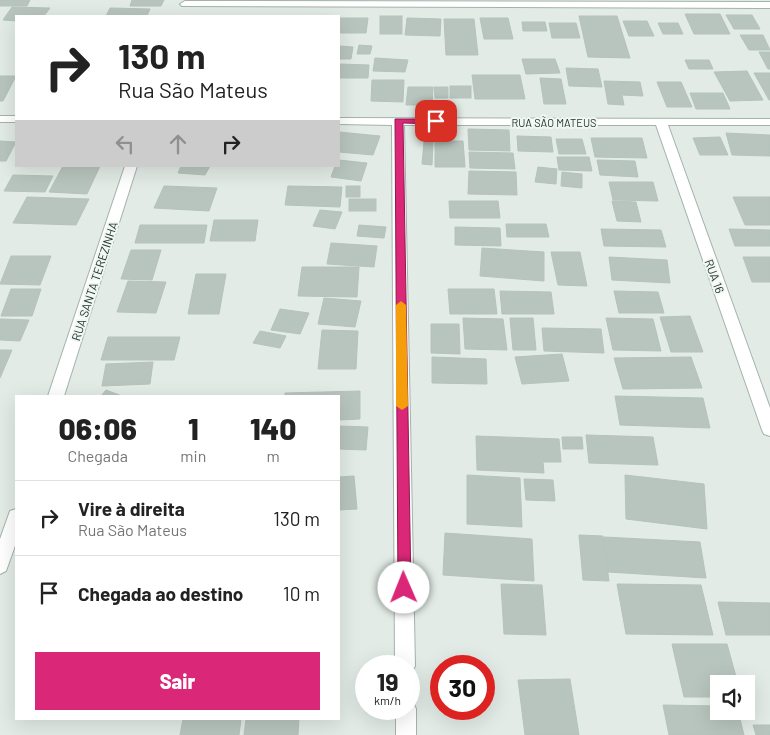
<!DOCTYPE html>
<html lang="pt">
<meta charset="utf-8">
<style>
:root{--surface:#fff;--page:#f2f2f2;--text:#222;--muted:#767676;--line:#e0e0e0;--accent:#db2777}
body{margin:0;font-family:Barlow,sans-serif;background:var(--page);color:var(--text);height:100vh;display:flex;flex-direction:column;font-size:19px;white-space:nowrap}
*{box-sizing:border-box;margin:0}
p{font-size:16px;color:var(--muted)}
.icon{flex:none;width:28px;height:28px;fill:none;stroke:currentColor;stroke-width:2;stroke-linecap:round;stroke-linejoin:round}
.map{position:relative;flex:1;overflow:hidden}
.drawer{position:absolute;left:15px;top:395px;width:325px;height:325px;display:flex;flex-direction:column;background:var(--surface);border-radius:0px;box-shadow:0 5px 20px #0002}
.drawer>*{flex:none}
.top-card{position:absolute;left:15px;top:15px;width:325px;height:152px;border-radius:0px;box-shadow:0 5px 20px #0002;background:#fff;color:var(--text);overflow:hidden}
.buttons{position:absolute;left:710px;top:675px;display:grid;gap:10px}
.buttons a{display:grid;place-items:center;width:45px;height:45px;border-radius:0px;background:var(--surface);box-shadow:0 5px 20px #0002;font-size:25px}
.speed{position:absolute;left:355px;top:655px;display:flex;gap:10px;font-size:25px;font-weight:700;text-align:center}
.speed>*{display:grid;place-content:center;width:65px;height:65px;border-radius:50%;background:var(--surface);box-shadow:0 5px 20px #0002;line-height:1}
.speed small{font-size:12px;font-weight:400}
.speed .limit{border:8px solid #d22;background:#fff;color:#111}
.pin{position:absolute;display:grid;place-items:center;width:42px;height:42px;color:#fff;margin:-21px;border-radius:10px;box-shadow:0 2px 8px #0006}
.me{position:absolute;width:55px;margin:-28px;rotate:359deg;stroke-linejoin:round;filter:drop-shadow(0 0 4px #0008)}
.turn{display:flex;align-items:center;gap:18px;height:105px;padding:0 20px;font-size:22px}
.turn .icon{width:65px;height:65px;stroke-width:2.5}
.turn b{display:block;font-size:35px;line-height:42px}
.lanes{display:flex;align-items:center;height:48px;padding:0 20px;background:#0003;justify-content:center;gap:25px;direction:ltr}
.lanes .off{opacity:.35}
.eta{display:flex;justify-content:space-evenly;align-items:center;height:85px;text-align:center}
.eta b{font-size:30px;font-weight:800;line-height:35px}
.cta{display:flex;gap:10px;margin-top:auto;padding:10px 20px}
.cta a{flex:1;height:58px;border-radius:0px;background:var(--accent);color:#fff;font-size:20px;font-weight:800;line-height:58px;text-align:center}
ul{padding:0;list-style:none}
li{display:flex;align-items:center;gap:15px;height:75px;padding:0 20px;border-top:1px solid var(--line)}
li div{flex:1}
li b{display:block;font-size:19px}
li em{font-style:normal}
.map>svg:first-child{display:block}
</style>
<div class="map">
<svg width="770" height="735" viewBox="0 0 770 735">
<rect width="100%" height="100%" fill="#e2ebe6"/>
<g fill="#b8c5be" stroke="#b5c3bc">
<path d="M0 0H30L27 6H0Z"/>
<path d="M132 0H164L161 6H130Z"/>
<path d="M12 7 50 8 44 16H16V21L3 20Z"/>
<path d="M110 8 150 9 147 16H106Z"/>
<path d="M685 14H720L730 34H694Z"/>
<path d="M726 15H752L760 29H734Z"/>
<rect x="380" y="16" width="22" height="18"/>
<path d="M579 16H617L630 58 588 57Z"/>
<path d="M340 18H368L366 33H339Z"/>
<path d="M407 18 441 19 440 36 405 35Z"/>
<path d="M480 18H508L513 39H484Z"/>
<path d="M444 19H474L478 55H446Z"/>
<path d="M623 21H647L654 36H629Z"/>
<path d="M522 22H545L547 31H523Z"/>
<path d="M549 23H576L580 38H552Z"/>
<path d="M658 23H678L683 34H663Z"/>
<path d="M740 35H763L770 50H749Z"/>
<path d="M359 45 372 46 370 54H357Z"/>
<path d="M339 46 353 47 351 59H339Z"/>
<path d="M759 52H770V69H768Z"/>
<path d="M375 58 408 60 405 72 373 71Z"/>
<path d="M522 59H555L560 73 526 74Z"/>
<path d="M685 60H709L713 69H689Z"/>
<path d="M339 64 369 65 368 78H339Z"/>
<path d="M566 68 598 69 602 87 569 86Z"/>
<path d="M747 71 763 100 730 101 714 72Z"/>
<path d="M754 73H770V100H769Z"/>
<path d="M472 75H520L525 99H475Z"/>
<path d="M0 76H16L3 101H0Z"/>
<path d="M540 78 561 79 566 104H544Z"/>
<path d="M372 80H404L403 102 371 101Z"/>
<path d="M604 81 640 82 643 96 622 95 624 105 608 104Z"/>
<path d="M657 82H681L692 107H667Z"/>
<rect x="450" y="86" width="21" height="12"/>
<path d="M408 87H433L432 105H406Z"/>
<path d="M434 87H448V98H435Z"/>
<path d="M690 93H723L730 109H696Z"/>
<path d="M468 129 509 130 510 151 469 150Z"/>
<path d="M339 132 380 136 373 155 339 152Z"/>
<path d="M726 133 770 135V156L732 155Z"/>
<path d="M517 136 551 137 553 152 518 151Z"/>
<path d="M720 137 728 155H700L693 138Z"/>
<path d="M591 138H642L647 158 595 157Z"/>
<path d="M556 139H582L586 154H559Z"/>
<path d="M0 141 16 142 6 161H0Z"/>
<path d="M435 141H463L465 167H435Z"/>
<path d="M424 142H433L432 165 422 164Z"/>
<path d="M469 152 513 153 515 169 470 168Z"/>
<path d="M557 157H589L592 171 559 170Z"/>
<path d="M339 160 367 163 361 181 331 177 335 166H339Z"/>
<path d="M597 160 635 161 638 177 600 175Z"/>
<path d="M63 166H100L87 194 49 192Z"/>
<path d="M181 166H210L205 175 178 173Z"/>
<path d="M538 167 557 169 556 184 535 182Z"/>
<path d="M469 171 516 172 517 195 468 194Z"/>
<path d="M562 172 582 174V188L561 186Z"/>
<path d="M13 175 53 176 45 192 4 191Z"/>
<path d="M609 182H653L658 201 613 200Z"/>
<path d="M164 186 217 188 209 211 154 208Z"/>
<path d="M288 186 342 187 340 207 285 205Z"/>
<rect x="346" y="186" width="14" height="11"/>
<path d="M27 197 89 199 76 225 13 223Z"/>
<path d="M733 197H770V225H745Z"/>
<rect x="349" y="199" width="27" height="12"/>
<path d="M449 201H498L500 218H450Z"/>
<path d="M612 201 636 202 641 222 617 221Z"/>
<path d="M320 210 342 212 335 229 313 226Z"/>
<path d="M214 220H258L255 241H210Z"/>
<path d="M506 224H546L549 237H507Z"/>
<path d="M140 225H207L204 243H135Z"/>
<path d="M359 225 386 227 384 238 357 236Z"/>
<path d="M455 227 500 228 501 246 455 245Z"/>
<path d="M601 229 661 230 666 247 604 246Z"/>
<path d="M729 229 770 230V246H735Z"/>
<path d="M331 243 377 246 374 267 327 264Z"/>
<path d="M482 248 544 252V281L480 276Z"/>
<path d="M131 250H161L152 280 121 279Z"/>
<path d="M551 252H580L587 286 558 285Z"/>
<path d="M11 256H51L40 285 0 284Z"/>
<path d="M609 257 667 260 670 283 612 280Z"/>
<path d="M743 257H770V282H752Z"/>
<path d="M302 267H359L357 297 298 296Z"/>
<path d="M196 274H226L219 314H188Z"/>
<path d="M128 281 166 282 156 313 117 312Z"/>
<path d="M11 289H41L32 316H1Z"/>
<path d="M448 289H494L497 314H450Z"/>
<path d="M500 291 551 292 554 314H502Z"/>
<path d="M614 291 658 292 664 313H619Z"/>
<path d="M324 298 361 301 355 327 318 324Z"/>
<path d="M280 309 309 313 300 334 271 330Z"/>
<path d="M690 316 703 352H671L660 317Z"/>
<path d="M463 318 503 319 507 350 465 349Z"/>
<path d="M510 318H533L536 350H513Z"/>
<path d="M606 318 653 319 661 351 613 350Z"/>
<path d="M0 319 29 320 20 341 0 340Z"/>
<path d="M431 324H459L460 354 431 353Z"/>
<path d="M542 328 601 329 604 353 544 351Z"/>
<path d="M322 330 358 331 356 369H318Z"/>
<path d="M260 331 286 336 280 348 253 343Z"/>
<path d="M108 337H180L174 360H101Z"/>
<path d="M0 350H12L0 378Z"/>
<path d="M562 354 569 381 522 384 515 357Z"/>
<path d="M432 357 486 359 487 384 432 383Z"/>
<path d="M691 357 702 388 623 389 614 358Z"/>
<path d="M153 362 150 384 102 386 106 364Z"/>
<path d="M106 390 122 396H101Z"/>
<path d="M360 391V419L339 420V396H285V393Z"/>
<path d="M615 396 703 398 710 428 620 425Z"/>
<path d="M339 426 368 427 366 450 339 449Z"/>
<path d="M586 435 653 437 658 465 589 463Z"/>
<path d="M476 436 559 439 561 462H543L544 473 477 470Z"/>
<path d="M562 437H582L583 449H563Z"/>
<path d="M467 475 520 478 522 527 467 524Z"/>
<path d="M625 475 704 484 707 529 626 519Z"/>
<path d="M354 476 357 509 339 510V477Z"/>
<path d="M524 479 553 480 555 501 526 500Z"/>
<path d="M445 533 532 539 534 581 443 575Z"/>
<path d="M579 535 603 536 609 581 583 580Z"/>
<path d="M604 537 700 542 706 578 608 572Z"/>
<path d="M501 584 542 585 546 635 504 634Z"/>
<path d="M617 584 701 585 713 635 626 634Z"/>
<path d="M718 602 770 603V635H726Z"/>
<path d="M672 644H727L738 684H719V697H684Z"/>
<path d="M570 679 579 735H525L518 680Z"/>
<path d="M663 705 719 706V711H738L744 735H669Z"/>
<path d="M183 719H241L239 735H180Z"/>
<path d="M246 719H299L298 735H244Z"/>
<path d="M753 725H770V735H756Z"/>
</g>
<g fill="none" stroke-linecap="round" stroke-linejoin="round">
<defs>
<g id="minor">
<path d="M185 1 770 2V8L182 6 180 4Z"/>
<rect x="0" y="116" width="16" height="6"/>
<path d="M339 118 770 119V125H668L770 408V436L764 434 762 430 656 125H404L415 666 412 672 409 673V666H395L392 125 339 124Z"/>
<path d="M125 166H137L64 396H48Z"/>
<path d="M16 509V543L6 571 0 574V539L10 511Z"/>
<path d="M409 701 413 702 416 709V735H396V709H409Z"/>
</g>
</defs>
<use href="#minor" stroke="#a5b2ac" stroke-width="2"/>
<use href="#minor" fill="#fff" fill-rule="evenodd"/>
</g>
<path fill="#db2777" stroke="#8e194d" d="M395 119H436L440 121 436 124 403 123 411 588 409 593 404 594 400 593 398 588Z"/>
<path fill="#f59e0b" d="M401 301 406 305 408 406 402 410 396 406V305Z"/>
<g text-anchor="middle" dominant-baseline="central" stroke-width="4" stroke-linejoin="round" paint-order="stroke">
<g font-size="11" fill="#243a31" stroke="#f2f7f4">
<text x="554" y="122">RUA SÃO MATEUS</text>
</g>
<g font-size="12" fill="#243a31" stroke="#f2f7f4">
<text transform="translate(715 276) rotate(70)">RUA 16</text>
<text transform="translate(94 281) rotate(-72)">RUA SANTA TEREZINHA</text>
</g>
</g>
</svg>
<div class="buttons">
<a><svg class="icon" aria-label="sound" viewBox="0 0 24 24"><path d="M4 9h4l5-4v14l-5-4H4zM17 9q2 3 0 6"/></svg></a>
</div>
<div class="speed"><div>19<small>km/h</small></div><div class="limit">30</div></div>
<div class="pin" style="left:436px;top:121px;background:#d93025"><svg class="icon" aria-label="arrive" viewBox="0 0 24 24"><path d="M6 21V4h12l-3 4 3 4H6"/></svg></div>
<svg class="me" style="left:404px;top:588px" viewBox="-20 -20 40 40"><circle r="19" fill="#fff"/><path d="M0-13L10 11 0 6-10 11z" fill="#db2777"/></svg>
<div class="top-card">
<div class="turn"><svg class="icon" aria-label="right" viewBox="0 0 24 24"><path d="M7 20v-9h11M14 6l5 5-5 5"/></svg><div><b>130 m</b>Rua São Mateus</div></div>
<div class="lanes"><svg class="icon off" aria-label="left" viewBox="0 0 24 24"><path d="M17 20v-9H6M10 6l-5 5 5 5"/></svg><svg class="icon off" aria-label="ahead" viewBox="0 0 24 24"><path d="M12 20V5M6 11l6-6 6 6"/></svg><svg class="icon" aria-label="right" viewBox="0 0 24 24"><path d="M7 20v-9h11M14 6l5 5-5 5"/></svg></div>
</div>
<section class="drawer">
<div class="eta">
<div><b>06:06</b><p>Chegada</p></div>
<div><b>1</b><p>min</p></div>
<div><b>140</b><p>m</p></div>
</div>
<ul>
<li><svg class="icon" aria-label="right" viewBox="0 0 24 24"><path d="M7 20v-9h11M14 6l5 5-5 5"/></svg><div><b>Vire à direita</b><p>Rua São Mateus</p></div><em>130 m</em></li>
<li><svg class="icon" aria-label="arrive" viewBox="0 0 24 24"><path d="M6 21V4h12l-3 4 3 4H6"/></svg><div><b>Chegada ao destino</b></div><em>10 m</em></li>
</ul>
<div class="cta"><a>Sair</a></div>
</section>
</div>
